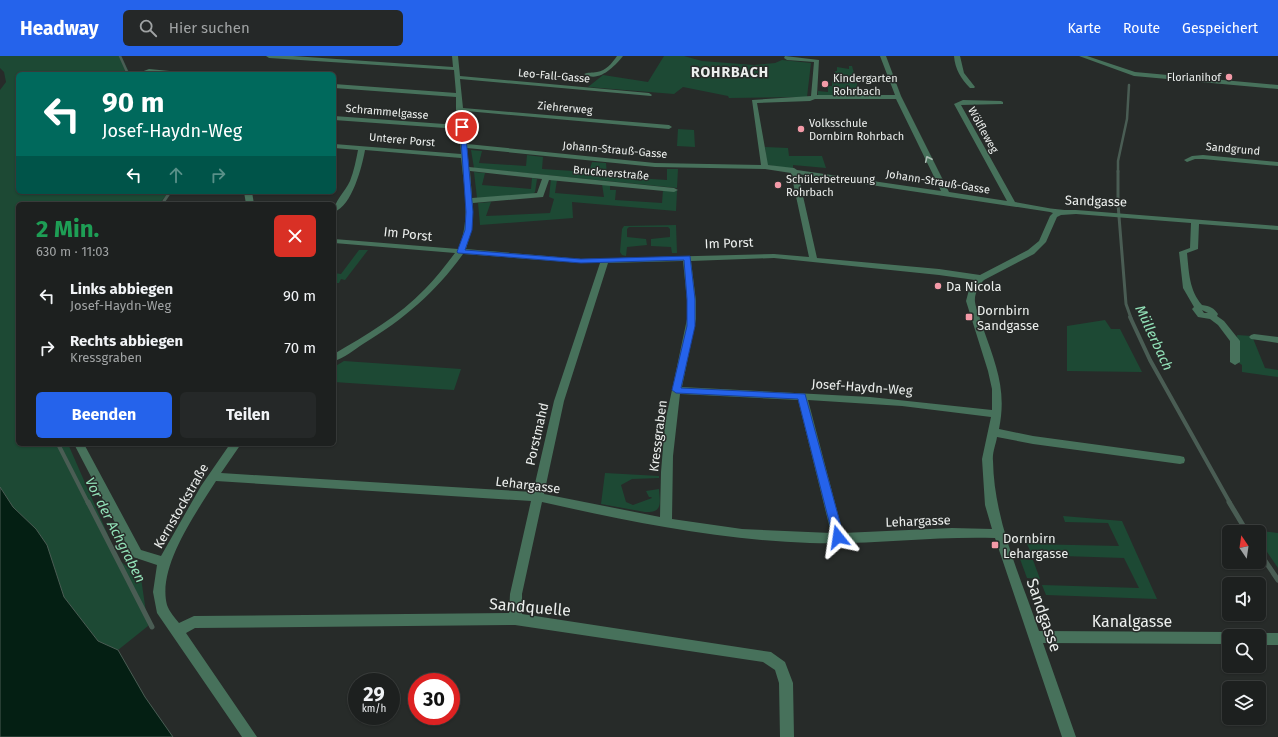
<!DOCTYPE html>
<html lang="de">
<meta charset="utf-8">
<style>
:root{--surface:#1d201f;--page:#252828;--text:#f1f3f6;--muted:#a0a3a4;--line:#3b3e3d;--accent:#2563eb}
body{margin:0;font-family:"Fira Sans",sans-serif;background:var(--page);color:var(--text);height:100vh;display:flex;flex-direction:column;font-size:15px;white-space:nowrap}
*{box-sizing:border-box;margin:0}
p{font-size:13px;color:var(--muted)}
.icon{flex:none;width:22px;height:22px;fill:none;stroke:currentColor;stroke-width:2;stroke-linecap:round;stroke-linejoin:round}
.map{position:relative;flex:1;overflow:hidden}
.drawer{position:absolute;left:16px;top:146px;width:320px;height:244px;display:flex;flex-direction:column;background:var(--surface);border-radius:6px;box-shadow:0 1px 3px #0004,0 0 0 1px var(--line)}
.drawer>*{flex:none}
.banner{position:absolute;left:16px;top:16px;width:320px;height:122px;border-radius:6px;box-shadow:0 1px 3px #0004,0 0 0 1px var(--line);background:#00695c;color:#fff;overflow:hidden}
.needle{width:26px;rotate:347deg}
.buttons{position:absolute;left:1222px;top:469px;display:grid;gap:8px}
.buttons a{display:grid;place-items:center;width:44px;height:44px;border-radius:6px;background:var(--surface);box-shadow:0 1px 3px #0004,0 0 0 1px var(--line);font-size:20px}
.speed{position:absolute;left:348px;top:617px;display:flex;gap:8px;font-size:20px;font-weight:700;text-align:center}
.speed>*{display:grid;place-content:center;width:52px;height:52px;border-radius:50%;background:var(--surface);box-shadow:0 1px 3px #0004,0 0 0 1px var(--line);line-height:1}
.speed small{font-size:10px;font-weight:400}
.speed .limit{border:6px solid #d22;background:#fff;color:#111}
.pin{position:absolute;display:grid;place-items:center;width:34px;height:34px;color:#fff;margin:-17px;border:2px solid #fff;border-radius:50%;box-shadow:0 1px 4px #0007}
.me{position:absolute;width:44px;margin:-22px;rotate:345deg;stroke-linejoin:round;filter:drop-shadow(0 0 3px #0008)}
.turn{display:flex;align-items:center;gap:14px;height:84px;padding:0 20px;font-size:18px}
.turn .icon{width:52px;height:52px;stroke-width:2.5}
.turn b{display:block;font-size:28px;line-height:34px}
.lanes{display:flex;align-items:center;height:38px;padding:0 20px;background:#0003;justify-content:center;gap:20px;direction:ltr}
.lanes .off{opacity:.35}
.round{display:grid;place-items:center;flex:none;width:42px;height:42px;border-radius:6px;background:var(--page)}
.overview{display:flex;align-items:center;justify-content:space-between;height:68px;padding:0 20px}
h1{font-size:24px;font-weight:700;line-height:30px;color:#1e9e55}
.action{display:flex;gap:8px;margin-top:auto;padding:8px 20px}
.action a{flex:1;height:46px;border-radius:6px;background:var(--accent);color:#fff;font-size:16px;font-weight:700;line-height:46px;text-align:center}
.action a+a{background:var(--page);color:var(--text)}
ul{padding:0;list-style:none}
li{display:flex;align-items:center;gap:12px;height:52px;padding:0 20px}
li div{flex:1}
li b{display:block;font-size:15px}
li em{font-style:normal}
header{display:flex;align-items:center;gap:24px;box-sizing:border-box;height:56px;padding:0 20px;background:var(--accent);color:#fff}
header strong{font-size:19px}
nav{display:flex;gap:22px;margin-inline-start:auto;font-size:14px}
.search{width:280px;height:36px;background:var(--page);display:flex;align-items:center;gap:10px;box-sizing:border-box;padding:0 14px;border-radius:6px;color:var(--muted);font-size:15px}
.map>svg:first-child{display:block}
</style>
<header>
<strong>Headway</strong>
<div class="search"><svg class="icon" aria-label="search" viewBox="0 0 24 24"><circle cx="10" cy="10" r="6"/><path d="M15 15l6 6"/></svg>Hier suchen</div>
<nav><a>Karte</a><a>Route</a><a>Gespeichert</a></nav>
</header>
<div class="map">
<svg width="1278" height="681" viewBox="0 0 1278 681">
<rect width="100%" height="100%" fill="#272b29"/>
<g fill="#1d4934">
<path d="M0 0H121L130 18H18V136H169L159 148H18V388H68L119 504 141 522 148 570 118 594 98 585 64 541 47 489 36 473 13 451 0 431V34L6 26 4 16 0 12Z"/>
<path d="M664 0H684L702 5 754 9 775 7 782 4 811 7 807 41 729 42 728 40 683 31 674 38 588 31 603 19 648 26Z"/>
<path d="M849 10H852L860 39H818V35L828 36V30H832V25L842 26V21L836 20 835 15H837V11L849 13Z"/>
<path d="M678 73 694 74 695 91 677 90Z"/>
<path d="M765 91 788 92 789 100H822L826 112 793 109V113L767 109Z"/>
<path d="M471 94 482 95 479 107 526 110 527 99 543 101 542 113 589 116 592 106 606 107 607 120 667 124V113H678L677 132 474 112Z"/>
<path d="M474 116 485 117 482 129 531 133 532 122 537 123 535 136 533 138 477 142Z"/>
<path d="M551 123 557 124 555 137 604 141 602 128 610 129V134H616L615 144 662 147 663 134 677 135 676 155 572 146 573 162 480 169 478 147 491 146 486 160 550 157 554 143 549 141Z"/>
<path d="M676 169 677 197H672L671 191 651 190V183L670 181V173L668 171H629L627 173V181L646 183 647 189 627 191 626 200 622 199 620 196 622 173 624 170Z"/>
<path d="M359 194H368L345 224 341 223 339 227H334V217L341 218Z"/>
<path d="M1105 264 1111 273H1120L1142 316 1067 315V270Z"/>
<path d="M1237 279 1252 280 1265 312 1278 314V321L1242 316V309L1239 307Z"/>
<path d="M344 305 461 313 454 334 334 326V311Z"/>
<path d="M605 417 659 420V422L632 423 621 429 626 446 633 449 652 442 651 441H649L646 435 659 433C660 447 663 457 645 456L601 448Z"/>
<path d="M1063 460 1122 465 1157 543 1046 539 1042 529 1139 532 1124 502 1032 499 1027 488 1119 490 1108 467 1065 466Z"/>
<path d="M1252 474 1278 477V512L1259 484V476H1253Z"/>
<path d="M1020 503 1033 504 1040 523 1027 522Z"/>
</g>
<path fill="#041f13" stroke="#4a5d54" d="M0 431 13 451 36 473 47 489 64 541 98 585 118 594 145 641 173 681H0Z"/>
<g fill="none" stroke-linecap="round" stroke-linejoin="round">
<g stroke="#4a5d54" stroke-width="2.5">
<path d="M120 0 128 18"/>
<path d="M1118 116V105L1127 63 1129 29"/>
</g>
<g stroke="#4a5d54" stroke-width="3">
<path d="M1118 115V148L1126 248 1131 262"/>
<path d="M162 148 170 136"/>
</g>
<g stroke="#4a5d54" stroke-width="4">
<path d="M1130 261 1150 304 1230 447"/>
<path d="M58 388 88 447"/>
</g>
<g stroke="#4a5d54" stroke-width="5">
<path d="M88 446 152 571"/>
<path d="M1229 446 1247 476"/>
<path d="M1259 496 1278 524"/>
</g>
<g fill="#47715b" fill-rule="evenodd">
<path d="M266 0H293L453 11 452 0H458L460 20 649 37 652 39 651 40 460 23 463 52 669 69 672 71 669 73 466 55H463L467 88 655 107 761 109 752 44 811 40 814 6 787 4 784 2 785 0 819 4 817 39H895L880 0H886L901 40 949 136 1007 145 954 48 963 44 1001 45 1003 46V48L961 49 1015 146C1035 149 1056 155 1076 154L1278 170V174L1199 168 1198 193 1187 197C1189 216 1189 234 1202 249 1210 250 1214 252 1218 258L1217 260 1224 265 1240 285V306L1235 309 1230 306V285L1218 269 1210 263 1198 261 1192 253 1194 251 1183 232 1179 196 1190 192 1191 167 1076 158 1061 159 1057 161 1046 186 1034 198 984 224C979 229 974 238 975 246 976 254 981 264 983 272 996 309 1007 334 999 373L1033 380 1180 400 1184 401 1185 404 1184 407 1180 408 1033 388 997 381C996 388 992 397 993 405 994 464 1020 520 1039 575L1229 576 1235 580H1229V588L1043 587 1076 681H1062L995 482C933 480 872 489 810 487 720 484 631 466 542 446L522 538V558L771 596 785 606 793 627 794 681H780L779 627 775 614 763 606 515 569 195 572 186 577 257 681H242L157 557 153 536 157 509 133 501 74 388H84L141 494 161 500 201 430 230 388H241L221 417 533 436 554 345 600 207H581L463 198C435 237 404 263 363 288 354 294 344 302 334 305V298C366 279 399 260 425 233 436 222 445 210 455 197L334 187V183L458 193C471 164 464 132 461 102L365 94C362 111 352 150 334 156 334 145 345 136 350 125 354 115 356 104 358 94L334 92V88L461 98 459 73 334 64V60L458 69 456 54V41L334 32V28L456 37 454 14 269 2ZM815 43H896L941 135 797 114 794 112 768 109 757 47 810 45ZM467 92 655 111 765 113 791 117 809 201 774 198 581 203 466 193 472 172 473 147 543 141 549 124 674 136 678 134 674 132 469 111ZM470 115 542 123 537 137 472 142ZM798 118 1050 156 1053 157 1050 160 1039 185 1028 194 980 219 939 213 817 202ZM774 202 939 219 975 224 970 230 966 245 988 315 992 333V354L870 341 682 331 696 263V245L691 205ZM683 205 687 245V263L665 367 661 416 660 461 544 438 564 345 608 207ZM1202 254 1208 257H1204ZM680 338 798 344 831 477 742 473 672 463 673 400ZM808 344 902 350 991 361 982 403 985 449 992 473 952 472 843 477ZM216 425 531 445 510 538 509 557 194 560 179 567C175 562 169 555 167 549 157 511 196 457 216 425Z"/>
<path d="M617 0H623C614 11 599 27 584 18 588 16 592 17 597 16 606 15 612 7 617 0Z"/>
<path d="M954 0H960L964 17 975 31 974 32H970C961 23 955 13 954 0Z"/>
<path d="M1079 0H1087L1135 16 1278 29V33L1134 20Z"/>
<path d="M149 13 180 16 183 18 149 17 136 18Z"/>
<path d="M1203 99 1278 106V110L1203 103H1195L1187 106 1184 104 1192 100Z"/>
<path d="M244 136H252L254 148H246Z"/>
<path d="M1254 278 1278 281V287L1251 283 1249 281 1251 279Z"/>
<path d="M1259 577H1278V589H1259V580H1254Z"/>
</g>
</g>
<defs><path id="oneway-chevron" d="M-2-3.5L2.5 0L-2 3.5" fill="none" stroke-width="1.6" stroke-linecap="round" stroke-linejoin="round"/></defs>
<use stroke="#aabdb3" href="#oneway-chevron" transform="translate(928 103) rotate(-115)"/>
<path fill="#2563eb" stroke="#184099" d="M460 69 465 71 473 156 472 174 465 194 581 203 690 200 695 243V270L681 332 805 338 844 481 842 484 838 485 835 484 833 481 798 343 676 337 672 334 687 270V243L684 204 581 207 458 197 457 196 465 174 466 156Z"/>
<g fill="#f39aa7" stroke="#272b29" stroke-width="1.5">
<circle cx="1229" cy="21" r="4"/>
<circle cx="825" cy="28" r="4"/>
<circle cx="801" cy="73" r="4"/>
<circle cx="778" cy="129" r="4"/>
<circle cx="938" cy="230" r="4"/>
<rect x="965" y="257" width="8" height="8" rx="2"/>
<rect x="991" y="485" width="8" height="8" rx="2"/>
</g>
<g text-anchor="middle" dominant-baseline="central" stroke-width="3" stroke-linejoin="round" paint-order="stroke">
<g font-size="11" fill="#ecefed" stroke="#272b29">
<text transform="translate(554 20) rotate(5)">Leo-Fall-Gasse</text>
<text transform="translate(565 52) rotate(5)">Ziehrerweg</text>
<text transform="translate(387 56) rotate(5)">Schrammelgasse</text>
<text transform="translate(983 74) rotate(61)">Wölfleweg</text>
<text transform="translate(402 84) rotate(5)">Unterer Porst</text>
<text transform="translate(1233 93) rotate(5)">Sandgrund</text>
<text transform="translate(615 94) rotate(5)">Johann-Strauß-Gasse</text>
<text transform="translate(611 117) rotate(5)">Brucknerstraße</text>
<text transform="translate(938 126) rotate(9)">Johann-Strauß-Gasse</text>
</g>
<g font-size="11" fill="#ecefed" stroke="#272b29" text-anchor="start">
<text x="1221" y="21" text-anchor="end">Florianihof</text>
<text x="833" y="22">Kindergarten<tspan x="833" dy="13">Rohrbach</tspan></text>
<text x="809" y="67">Volksschule<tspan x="809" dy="13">Dornbirn Rohrbach</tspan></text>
<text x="786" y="123">Schülerbetreuung<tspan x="786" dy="13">Rohrbach</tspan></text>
</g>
<g font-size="13" fill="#ecefed" stroke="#272b29">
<text transform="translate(1096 145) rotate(2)">Sandgasse</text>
<text transform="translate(408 178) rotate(6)">Im Porst</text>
<text transform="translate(729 187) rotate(-2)">Im Porst</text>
<text transform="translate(862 331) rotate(4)">Josef-Haydn-Weg</text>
<text transform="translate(537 378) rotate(-77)">Porstmahd</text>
<text transform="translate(658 380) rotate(-83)">Kressgraben</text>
<text transform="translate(528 429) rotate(7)">Lehargasse</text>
<text transform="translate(181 450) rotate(-60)">Kernstockstraße</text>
<text transform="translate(918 465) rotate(-2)">Lehargasse</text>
</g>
<g font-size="13" fill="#ecefed" stroke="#272b29" text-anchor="start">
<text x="946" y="230">Da Nicola</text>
<text x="977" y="254">Dornbirn<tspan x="977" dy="15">Sandgasse</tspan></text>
<text x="1003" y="482">Dornbirn<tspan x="1003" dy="15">Lehargasse</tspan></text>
</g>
<g font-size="14" font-weight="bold" letter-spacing="1" fill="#ecefed" stroke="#272b29">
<text x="730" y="16">ROHRBACH</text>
</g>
<g font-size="14" font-style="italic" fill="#93e3b9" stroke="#272b29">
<text transform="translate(1154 282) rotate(65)">Müllerbach</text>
<text transform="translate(115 474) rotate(63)">Vor der Achgraben</text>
</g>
<g font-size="16" fill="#ecefed" stroke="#272b29">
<text transform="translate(530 551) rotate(5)">Sandquelle</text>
<text transform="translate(1044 559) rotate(71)">Sandgasse</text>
<text x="1132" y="565">Kanalgasse</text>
</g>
</g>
</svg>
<div class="buttons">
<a><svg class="needle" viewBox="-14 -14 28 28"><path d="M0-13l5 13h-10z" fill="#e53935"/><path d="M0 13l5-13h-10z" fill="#a0a3a4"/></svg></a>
<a><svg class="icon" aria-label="sound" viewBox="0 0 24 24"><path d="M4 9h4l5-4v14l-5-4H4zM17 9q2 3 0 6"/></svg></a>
<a><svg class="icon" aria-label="search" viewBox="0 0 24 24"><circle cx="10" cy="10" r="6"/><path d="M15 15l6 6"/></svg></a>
<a><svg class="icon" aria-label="layers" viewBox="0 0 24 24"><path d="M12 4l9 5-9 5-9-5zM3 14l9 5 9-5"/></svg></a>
</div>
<div class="speed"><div>29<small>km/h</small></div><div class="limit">30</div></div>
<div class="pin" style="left:462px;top:71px;background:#d93025"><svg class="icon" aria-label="arrive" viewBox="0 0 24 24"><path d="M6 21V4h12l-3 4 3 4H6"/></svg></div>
<svg class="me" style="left:838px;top:481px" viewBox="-20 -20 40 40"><path d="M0-17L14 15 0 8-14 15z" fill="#2563eb" stroke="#fff" stroke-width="4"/></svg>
<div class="banner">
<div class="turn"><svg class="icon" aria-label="left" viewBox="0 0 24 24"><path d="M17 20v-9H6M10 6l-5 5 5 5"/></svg><div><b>90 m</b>Josef-Haydn-Weg</div></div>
<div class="lanes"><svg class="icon" aria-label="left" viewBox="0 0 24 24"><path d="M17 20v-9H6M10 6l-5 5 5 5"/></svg><svg class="icon off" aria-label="ahead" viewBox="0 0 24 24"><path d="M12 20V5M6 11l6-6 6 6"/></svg><svg class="icon off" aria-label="right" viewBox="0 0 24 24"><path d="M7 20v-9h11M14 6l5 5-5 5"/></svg></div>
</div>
<section class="drawer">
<div class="overview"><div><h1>2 Min.</h1><p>630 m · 11:03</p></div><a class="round" style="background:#d93025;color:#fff"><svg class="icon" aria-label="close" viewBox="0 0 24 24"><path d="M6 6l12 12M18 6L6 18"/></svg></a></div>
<ul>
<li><svg class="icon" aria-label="left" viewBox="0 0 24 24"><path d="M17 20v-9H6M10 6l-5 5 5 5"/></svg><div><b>Links abbiegen</b><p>Josef-Haydn-Weg</p></div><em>90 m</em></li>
<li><svg class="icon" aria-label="right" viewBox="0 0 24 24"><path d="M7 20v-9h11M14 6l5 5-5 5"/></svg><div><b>Rechts abbiegen</b><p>Kressgraben</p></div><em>70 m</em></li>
</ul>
<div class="action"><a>Beenden</a><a>Teilen</a></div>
</section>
</div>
